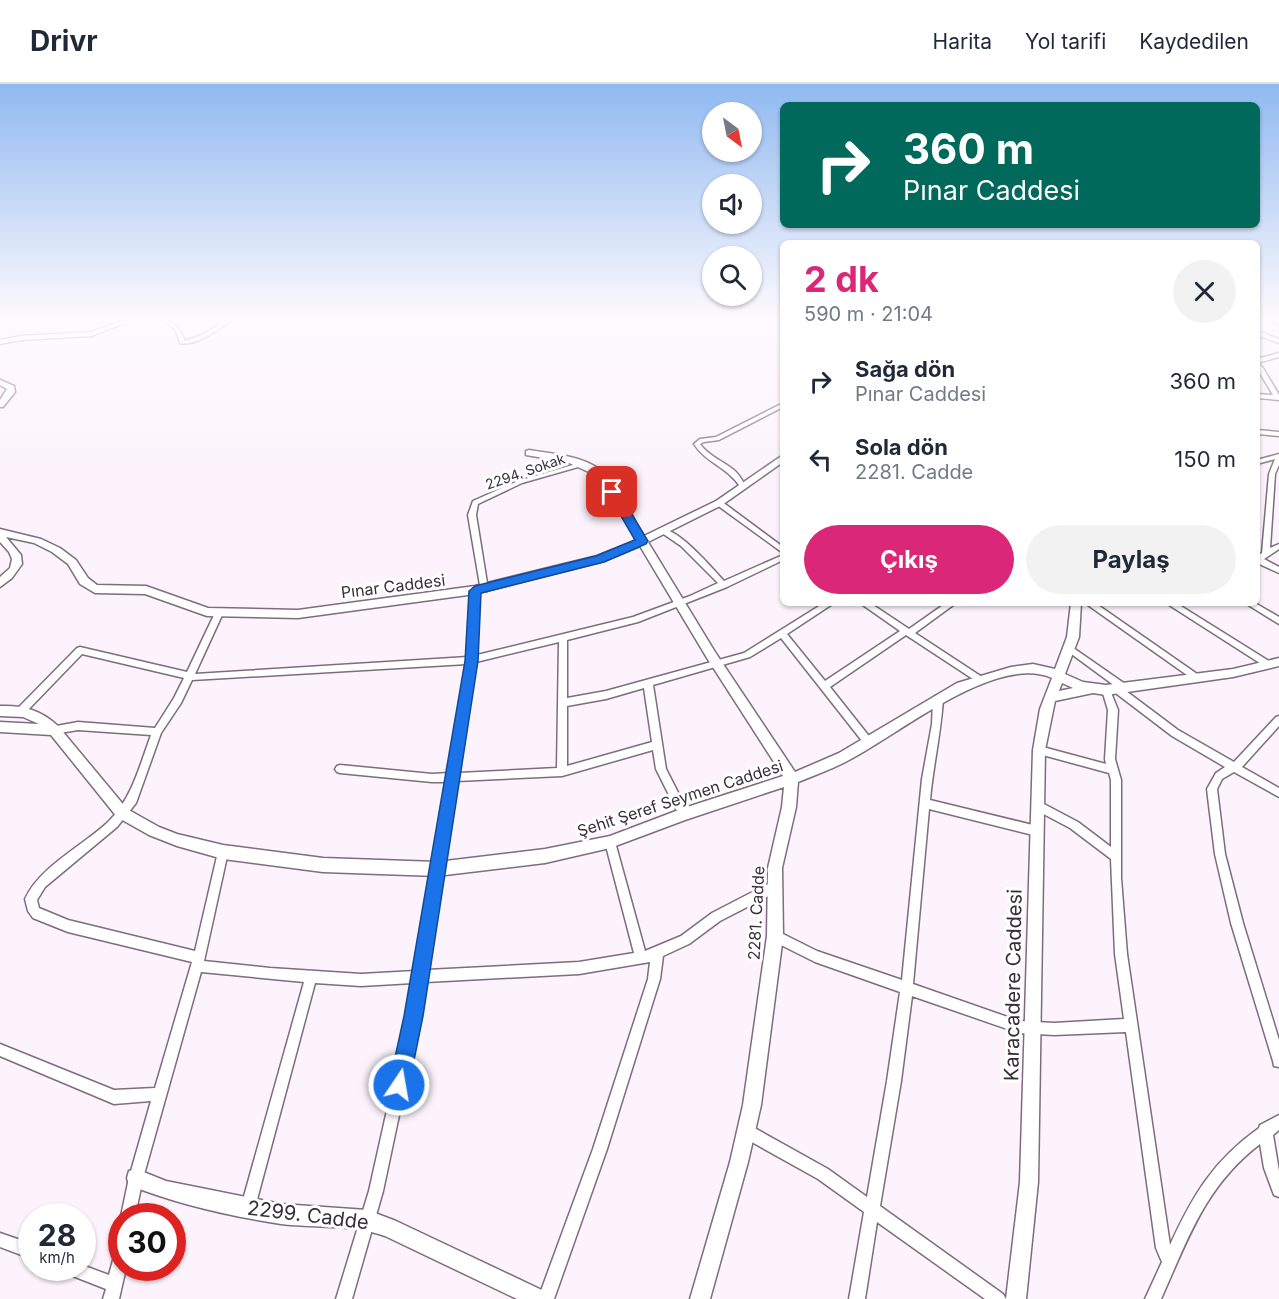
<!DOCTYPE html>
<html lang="tr">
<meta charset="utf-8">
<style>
:root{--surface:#fff;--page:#f2f2f3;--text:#1f2937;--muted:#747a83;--line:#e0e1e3;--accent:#db2777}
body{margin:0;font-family:Inter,sans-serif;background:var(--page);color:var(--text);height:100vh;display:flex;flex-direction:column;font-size:22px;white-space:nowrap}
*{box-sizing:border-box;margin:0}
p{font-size:20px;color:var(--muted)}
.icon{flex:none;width:33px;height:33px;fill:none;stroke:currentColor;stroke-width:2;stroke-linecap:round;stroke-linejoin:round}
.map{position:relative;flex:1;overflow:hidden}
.details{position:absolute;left:780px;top:156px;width:480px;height:366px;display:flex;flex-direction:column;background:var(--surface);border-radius:9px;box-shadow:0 2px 4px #0004}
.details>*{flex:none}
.top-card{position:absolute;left:780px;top:18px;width:480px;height:126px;border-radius:9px;box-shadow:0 2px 4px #0004;background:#00695c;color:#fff;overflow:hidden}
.needle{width:39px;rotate:148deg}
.controls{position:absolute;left:702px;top:18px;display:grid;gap:12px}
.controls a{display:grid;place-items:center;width:60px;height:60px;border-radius:50%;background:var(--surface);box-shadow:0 2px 4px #0004;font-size:30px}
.speed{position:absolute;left:18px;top:1119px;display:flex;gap:12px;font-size:30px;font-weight:700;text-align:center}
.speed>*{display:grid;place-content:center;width:78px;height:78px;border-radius:50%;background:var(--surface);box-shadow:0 2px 4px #0004;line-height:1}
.speed small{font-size:15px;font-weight:400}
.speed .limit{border:9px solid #d22;background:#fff;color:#111}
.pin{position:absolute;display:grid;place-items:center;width:51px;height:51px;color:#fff;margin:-26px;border-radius:12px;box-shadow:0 3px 9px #0006}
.me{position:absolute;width:66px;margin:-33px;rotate:12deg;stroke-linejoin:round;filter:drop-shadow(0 0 4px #0008)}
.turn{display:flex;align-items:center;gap:21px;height:126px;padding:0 24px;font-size:27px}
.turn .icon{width:78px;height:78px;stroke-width:2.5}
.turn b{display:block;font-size:42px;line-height:51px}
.round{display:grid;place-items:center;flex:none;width:63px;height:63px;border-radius:32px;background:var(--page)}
.overview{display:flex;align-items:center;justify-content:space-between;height:102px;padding:0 24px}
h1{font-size:36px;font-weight:700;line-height:45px;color:var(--accent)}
.primary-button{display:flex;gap:12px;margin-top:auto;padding:12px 24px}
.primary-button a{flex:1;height:69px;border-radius:36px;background:var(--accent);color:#fff;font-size:24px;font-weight:700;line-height:69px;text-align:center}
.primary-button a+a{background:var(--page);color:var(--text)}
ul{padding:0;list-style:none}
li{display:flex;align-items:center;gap:18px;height:78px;padding:0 24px}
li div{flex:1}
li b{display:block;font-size:22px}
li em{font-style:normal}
header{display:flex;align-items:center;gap:36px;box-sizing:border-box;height:84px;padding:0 30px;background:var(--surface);border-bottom:2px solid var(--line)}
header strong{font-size:28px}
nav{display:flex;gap:33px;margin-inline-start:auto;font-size:21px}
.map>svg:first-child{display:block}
</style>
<header>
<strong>Drivr</strong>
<nav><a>Harita</a><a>Yol tarifi</a><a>Kaydedilen</a></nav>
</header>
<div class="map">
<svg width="1279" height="1215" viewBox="0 0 1279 1215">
<rect width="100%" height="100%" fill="#fcf3fc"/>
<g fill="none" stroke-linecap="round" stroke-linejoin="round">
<defs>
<g id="street">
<path d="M126 236H133L91 252 21 256 0 260V256L21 252 90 248Z"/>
<path d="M164 236C176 236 181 248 185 257L204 250 226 236H232C220 245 194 263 180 259L176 247Z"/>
<path d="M1269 236 1279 237V241L1270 237Z"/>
<path d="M1257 247 1279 255V259L1257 251Z"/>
<path d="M1257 278 1263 284 1279 311V316L1257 314V310L1273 311 1257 284Z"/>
<path d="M783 319V323L719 356 704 358 700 360C709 373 724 377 735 387 740 392 743 397 746 403L745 404H741C727 382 707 380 694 360L700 355 716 353Z"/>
<path d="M1257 346 1279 348V352L1257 350Z"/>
<path d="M1279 370V381L1275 390 1270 464 1279 460V465L1264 475 1279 483V489L1257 479V472L1262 469 1269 390 1275 375 1257 380V376Z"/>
<path d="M583 378 586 380 585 381 522 399 478 420 476 431 488 505 487 507H481L468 431 473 417 518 397Z"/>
<path d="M717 417H721L783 463V469L717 421Z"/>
<path d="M662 445C679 445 712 484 724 497L783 471V476L727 503 638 538 567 556V614L606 607 744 569 824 519H834L787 550 825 597 900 547 860 519H870L909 545 946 519H956L915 549 982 593 983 595 982 597H976L906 551 830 603 872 656 874 659 872 662 869 663 866 662 781 554 750 573 653 601 666 685 689 730 688 733 684 735 680 733 656 685 653 666 562 692 457 697 427 886 579 878 634 869 605 758 606 755 610 753 614 755 615 758 645 867 681 852 712 829 770 799 774 798 778 799 780 803 778 807 720 837 689 860 663 872 660 895 607 1065 554 1215H538L593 1065 648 895 650 878 579 890 426 898 420 932 383 1107 352 1215H336L369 1107 408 932 413 899 361 902 315 899 255 1123 253 1128 248 1130 243 1128 241 1123 304 898 201 888 143 1094 135 1132H122V1134L121 1132 129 1094 151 1017 114 1020 0 972V960L114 1006 155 1004 192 878 68 848 33 834 28 827 25 815C40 782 83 762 109 737 132 714 140 681 151 651L78 646 54 650 51 649 49 646 51 643 78 638 155 644 174 614 184 594 82 570 25 629H19L17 626 19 623 77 564 80 563 187 588 215 529 219 526 223 529 195 590 468 573 471 506 475 503 479 506 477 571 633 533 690 512 718 499 681 462 662 449ZM559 558 557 684 459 689 476 578ZM467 580 449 689 432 690 340 681 337 682 335 685 337 688 340 689 432 698H447L415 887 361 890 270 884 204 877 228 768 227 765 223 763 219 765 218 768 195 867 68 836 39 824 37 816 45 803 117 743 136 719 161 649 181 619 192 596ZM644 604 652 658 567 682V622L606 615Z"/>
<path d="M1085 519H1095L1200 592 1201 594 1200 596H1194Z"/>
<path d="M1166 519H1176L1272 579 1273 581 1272 583H1266Z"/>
<path d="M1245 519H1255L1279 533V540Z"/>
<path d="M1069 561 1128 602 1129 604 1126 607 1178 646 1234 678 1276 633 1279 632V642L1242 683 1279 704V713L1234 688 1222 695 1217 705 1225 770 1243 839 1279 956V983L1274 982 1273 977 1231 839 1215 770 1207 705 1216 689 1225 683 1172 652 1113 607 1112 605 1115 602 1066 566 1065 564Z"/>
<path d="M1106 603 1109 604 1110 606 1118 626 1115 675 1121 696V794L1127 870 1170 1161C1193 1111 1213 1077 1259 1044L1260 1041 1279 1031V1046L1273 1051 1279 1087V1113L1274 1111 1264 1084 1260 1060C1205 1102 1188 1155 1161 1215H1145L1162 1178 1156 1164 1126 948 1054 951 1019 949 912 912 901 997 880 1122 1003 1210 1006 1215H985L877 1138 865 1215H849L864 1128 818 1095 741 1052 739 1047 741 1042 746 1040 751 1042 828 1085 867 1113 887 997 900 908 815 878 771 856 769 852 771 848 775 846 817 867 902 896 922 695 932 640 933 615 935 612H941L943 615C941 649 933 682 930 716L1037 742 1041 744 1042 747 1041 750 1037 752 929 725 913 900 1019 937 1054 939 1124 935 1115 870 1111 775 1070 744 1034 725 1033 722 1034 719 1038 718 1042 719 1078 738 1111 763V696L1109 689 1039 670 1036 669 1034 666 1036 663 1039 662 1106 680 1105 675 1108 626 1102 606 1103 604Z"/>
<path d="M0 1149 32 1160V1175L0 1163Z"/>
<path d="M122 1159V1184H126L119 1215H103L106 1205 65 1189 63 1184H82V1181L109 1191 117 1161Z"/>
</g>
<g id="secondary">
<path d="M1279 269V273L1257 279V275Z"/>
<path d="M0 296 14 302 15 308 3 323H0V316L7 305 0 301Z"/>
<path d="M529 366C554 370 590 372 608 393 621 408 633 435 644 452L716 417 783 371V378L722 421 648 458 715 568 795 688 839 669 957 599 1011 583 1033 580 1055 585 1067 553 1071 519H1081L1079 553 1065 590 1083 598 1106 601 1233 585 1279 574V582L1233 593 1106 611 1093 609 1055 617 1045 666 1038 1098 1026 1215H1006L1020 1098 1033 666 1040 625 1052 594C996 569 898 651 849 676 833 685 815 691 798 698L796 723 782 784 783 852 761 1021 748 1078 710 1215H690L730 1078 743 1021 767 852 768 784 782 723 784 703 685 736 610 764 545 779 437 792 323 788 223 775 177 762 149 751 117 733 51 651 0 648V638L39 640 23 633 0 632V622C23 621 41 626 58 642L127 725 159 743 177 750 223 761 323 774 437 778 545 765 610 752 684 724 783 692 707 574 640 462 604 477 475 510 298 534 207 532 145 510 95 509 80 500 68 480 52 468 34 459 6 453 21 471 22 480 12 494 0 503V493L10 484 12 475 9 468 0 458V445L41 455 60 464 76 476 88 494 97 501 146 502 208 524 298 526 475 502 597 472 637 456 600 396 593 390 567 378 526 371V367ZM1062 599 1073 604 1059 607Z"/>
<path d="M136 1085 166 1097 281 1120 367 1126 396 1137 546 1208 549 1215H517L385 1152C352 1140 316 1144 281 1140 229 1132 177 1120 129 1101L127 1094 129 1087Z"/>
</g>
</defs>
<use href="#street" stroke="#7f6c7e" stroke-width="3"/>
<use href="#secondary" stroke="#7f6c7e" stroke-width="3"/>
<use href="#street" fill="#fff" fill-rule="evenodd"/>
<use href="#secondary" fill="#fff" fill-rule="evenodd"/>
</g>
<linearGradient id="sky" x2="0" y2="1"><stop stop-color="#8fb9f0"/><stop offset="0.58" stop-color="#fefafe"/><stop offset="1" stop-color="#fefafe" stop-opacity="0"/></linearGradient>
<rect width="1279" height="406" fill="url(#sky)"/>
<path fill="#1a73e8" stroke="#114b97" stroke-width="1.5" d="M612 405 618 408 648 457 646 460 604 478 481 509 478 577 423 932 409 1001 406 1008 399 1011 392 1008 389 1001 404 932 465 577 469 507 475 502 596 472 635 456 607 408Z"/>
<g text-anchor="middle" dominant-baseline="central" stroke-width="6" stroke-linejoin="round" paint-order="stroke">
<g font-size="14" fill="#372f37" stroke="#fff">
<text transform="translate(525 387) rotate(-19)">2294. Sokak</text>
</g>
<g font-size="16" fill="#372f37" stroke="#fff">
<text transform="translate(393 502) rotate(-7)">Pınar Caddesi</text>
<text transform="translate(680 714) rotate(-18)">Şehit Şeref Seymen Caddesi</text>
<text transform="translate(756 829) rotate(-87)">2281. Cadde</text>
</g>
<g font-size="20" fill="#372f37" stroke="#fff">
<text transform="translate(1013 901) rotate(-89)">Karacadere Caddesi</text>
<text transform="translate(308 1131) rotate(7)">2299. Cadde</text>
</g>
</g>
</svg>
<div class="controls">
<a><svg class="needle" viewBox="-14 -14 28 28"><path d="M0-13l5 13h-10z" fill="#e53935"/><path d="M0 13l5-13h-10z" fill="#747a83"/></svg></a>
<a><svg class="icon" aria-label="sound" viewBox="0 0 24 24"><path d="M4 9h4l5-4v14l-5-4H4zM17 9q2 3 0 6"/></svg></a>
<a><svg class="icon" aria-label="search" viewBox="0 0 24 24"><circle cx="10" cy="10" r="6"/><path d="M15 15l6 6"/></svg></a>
</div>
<div class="speed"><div>28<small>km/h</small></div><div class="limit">30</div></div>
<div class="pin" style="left:612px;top:408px;background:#d93025"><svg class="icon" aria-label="arrive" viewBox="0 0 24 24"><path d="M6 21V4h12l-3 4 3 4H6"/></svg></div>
<svg class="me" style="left:399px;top:1001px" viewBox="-20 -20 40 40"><circle r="17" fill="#1a73e8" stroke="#fff" stroke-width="3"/><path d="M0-11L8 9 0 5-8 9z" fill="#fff"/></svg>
<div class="top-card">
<div class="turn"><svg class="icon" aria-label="right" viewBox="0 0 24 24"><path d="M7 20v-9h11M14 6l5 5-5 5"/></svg><div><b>360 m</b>Pınar Caddesi</div></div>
</div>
<section class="details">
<div class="overview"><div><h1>2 dk</h1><p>590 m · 21:04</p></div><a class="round"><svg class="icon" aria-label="close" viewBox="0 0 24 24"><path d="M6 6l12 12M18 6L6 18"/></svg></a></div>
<ul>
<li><svg class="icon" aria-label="right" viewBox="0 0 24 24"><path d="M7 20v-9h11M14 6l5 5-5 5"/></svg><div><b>Sağa dön</b><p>Pınar Caddesi</p></div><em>360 m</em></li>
<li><svg class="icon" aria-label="left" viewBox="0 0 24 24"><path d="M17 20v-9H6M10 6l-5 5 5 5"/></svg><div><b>Sola dön</b><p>2281. Cadde</p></div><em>150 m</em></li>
</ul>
<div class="primary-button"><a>Çıkış</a><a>Paylaş</a></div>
</section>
</div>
